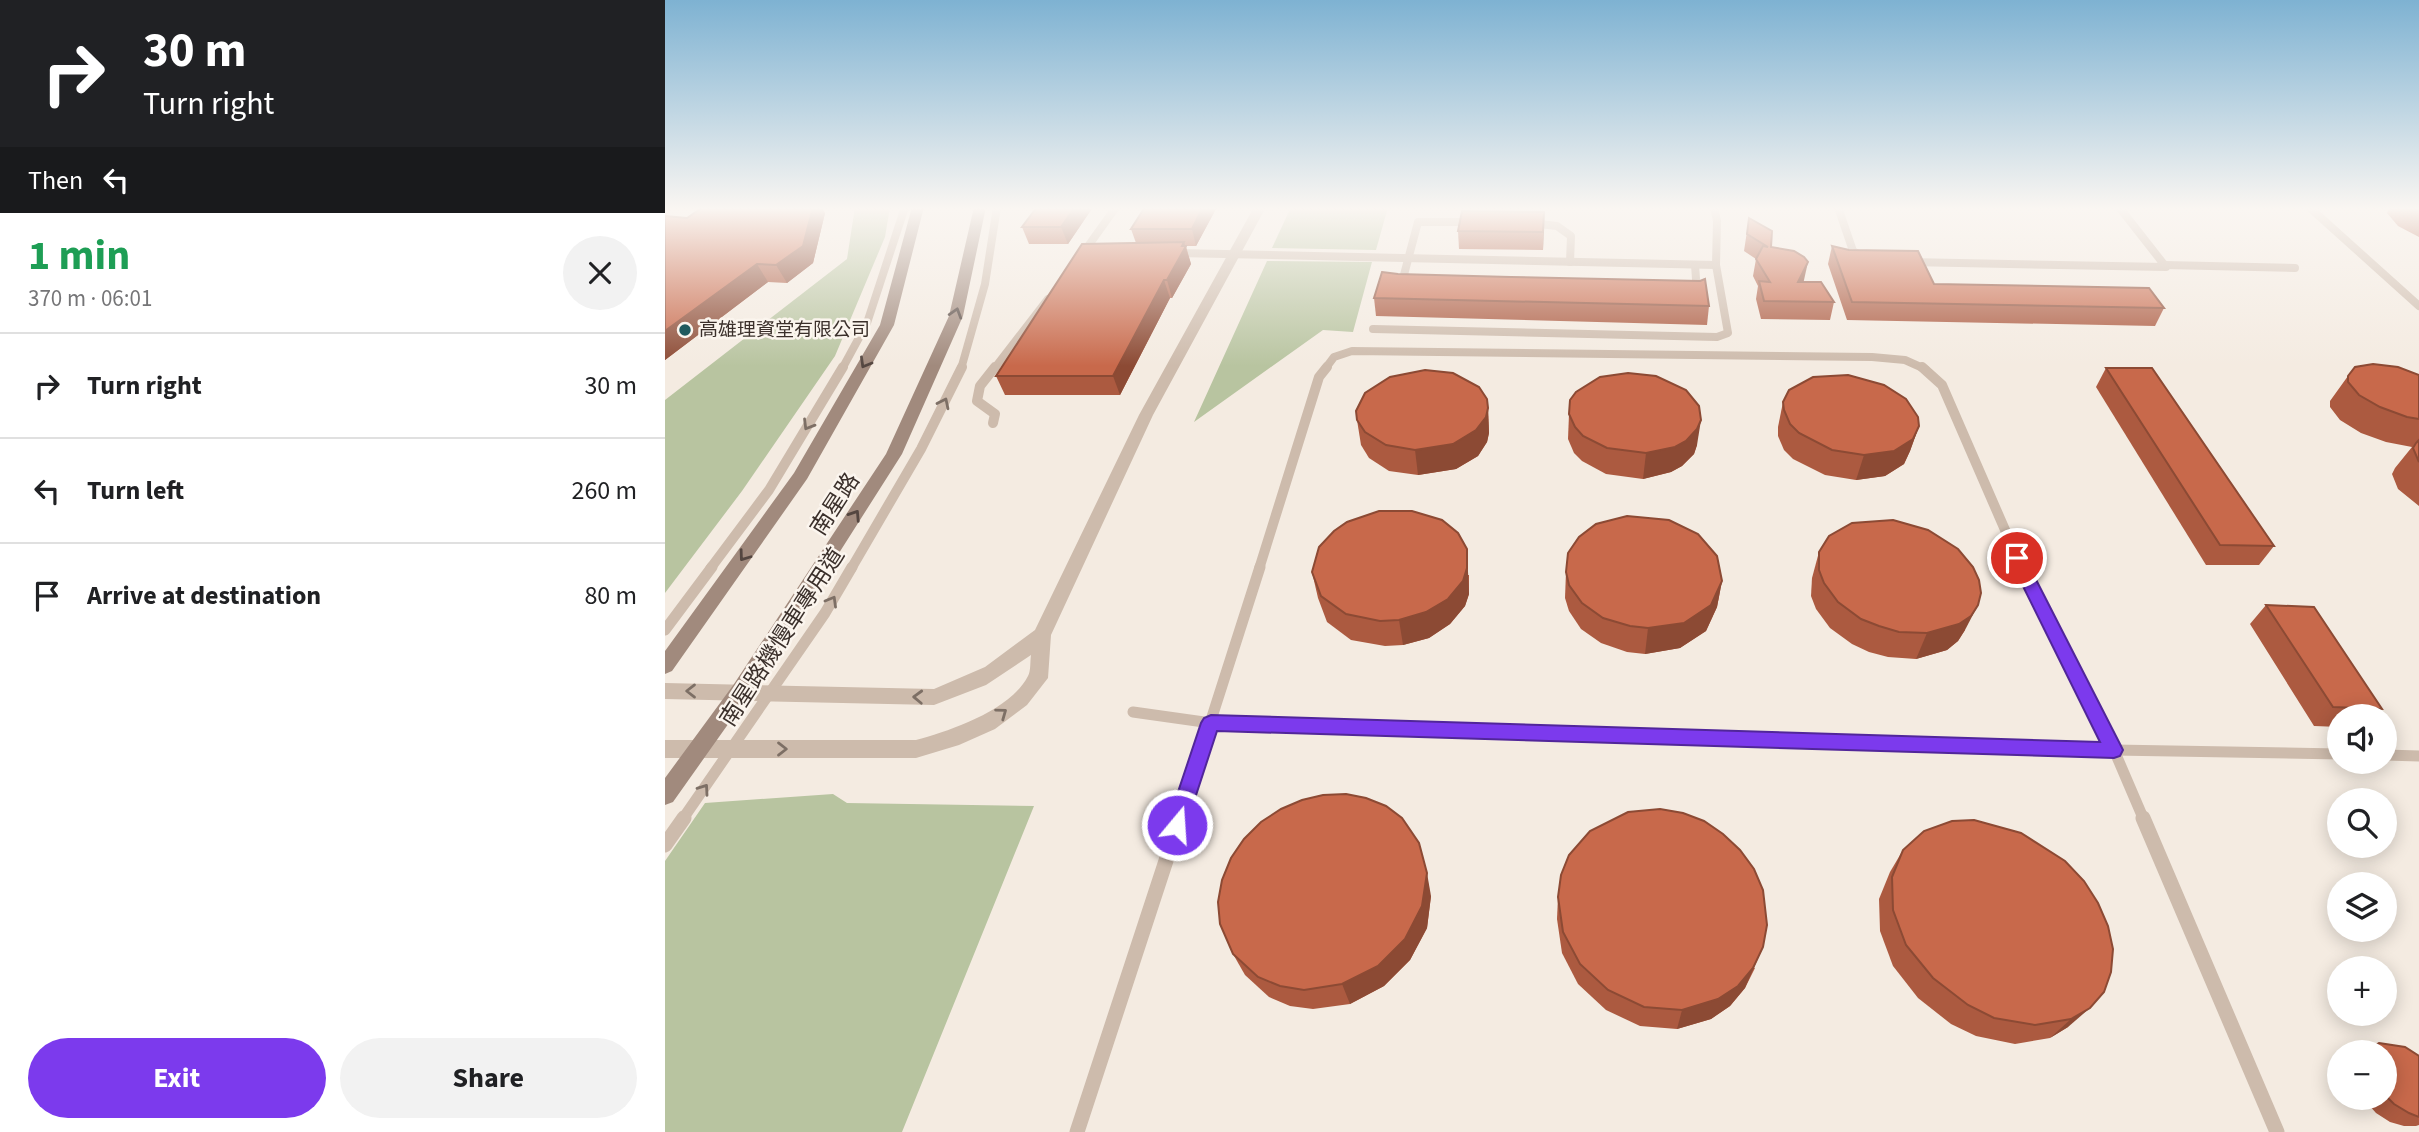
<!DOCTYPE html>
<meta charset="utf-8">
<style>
:root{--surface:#fff;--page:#f2f2f2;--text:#202124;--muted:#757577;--line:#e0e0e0;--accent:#7c3aed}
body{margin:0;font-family:"Source Sans 3","Noto Sans TC",sans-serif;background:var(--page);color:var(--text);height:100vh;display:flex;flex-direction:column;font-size:26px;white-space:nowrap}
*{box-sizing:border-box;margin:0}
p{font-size:23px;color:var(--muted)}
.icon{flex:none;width:38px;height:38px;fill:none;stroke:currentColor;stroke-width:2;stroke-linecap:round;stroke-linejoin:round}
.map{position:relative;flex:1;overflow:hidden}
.sheet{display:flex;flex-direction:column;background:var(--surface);width:665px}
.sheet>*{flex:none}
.banner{background:#202124;color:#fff;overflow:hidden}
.fabs{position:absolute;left:1662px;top:704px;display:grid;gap:14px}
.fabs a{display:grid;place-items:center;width:70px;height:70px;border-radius:50%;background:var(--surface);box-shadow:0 4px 18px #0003;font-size:35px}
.pin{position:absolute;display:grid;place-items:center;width:60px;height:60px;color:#fff;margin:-30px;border:4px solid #fff;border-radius:50%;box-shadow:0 2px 7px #0007}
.me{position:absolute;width:77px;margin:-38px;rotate:18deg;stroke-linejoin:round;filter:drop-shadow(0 0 5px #0008)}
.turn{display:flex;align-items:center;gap:24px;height:147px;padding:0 28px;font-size:32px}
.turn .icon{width:91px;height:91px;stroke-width:2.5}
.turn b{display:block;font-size:49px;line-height:60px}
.then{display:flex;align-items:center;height:66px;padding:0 28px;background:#0003;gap:14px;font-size:26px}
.round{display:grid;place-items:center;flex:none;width:74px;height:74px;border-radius:37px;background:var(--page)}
.summary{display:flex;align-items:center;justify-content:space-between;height:119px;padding:0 28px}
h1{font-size:42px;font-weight:700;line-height:52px;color:#1e9e55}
.cta{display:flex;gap:14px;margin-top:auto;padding:14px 28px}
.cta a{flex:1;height:80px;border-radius:42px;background:var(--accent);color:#fff;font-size:28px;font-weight:700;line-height:80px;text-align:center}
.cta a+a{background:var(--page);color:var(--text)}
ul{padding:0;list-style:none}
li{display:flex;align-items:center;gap:21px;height:105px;padding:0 28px;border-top:2px solid var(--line)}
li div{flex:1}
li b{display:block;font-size:26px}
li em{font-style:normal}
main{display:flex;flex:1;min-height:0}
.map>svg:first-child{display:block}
</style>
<main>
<section class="sheet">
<div class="banner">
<div class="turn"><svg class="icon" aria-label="right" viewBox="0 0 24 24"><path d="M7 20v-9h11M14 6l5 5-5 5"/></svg><div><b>30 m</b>Turn right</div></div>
<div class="then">Then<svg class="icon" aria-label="left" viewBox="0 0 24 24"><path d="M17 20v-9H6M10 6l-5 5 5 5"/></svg></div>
</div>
<div class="summary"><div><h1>1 min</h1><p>370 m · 06:01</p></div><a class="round"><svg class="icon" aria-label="close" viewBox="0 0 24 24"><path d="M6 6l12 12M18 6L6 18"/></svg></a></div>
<ul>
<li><svg class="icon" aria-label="right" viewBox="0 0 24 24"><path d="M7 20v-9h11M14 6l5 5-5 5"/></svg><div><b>Turn right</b></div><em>30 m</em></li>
<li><svg class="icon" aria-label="left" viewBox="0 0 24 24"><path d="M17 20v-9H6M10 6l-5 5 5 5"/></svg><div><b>Turn left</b></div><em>260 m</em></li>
<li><svg class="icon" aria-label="arrive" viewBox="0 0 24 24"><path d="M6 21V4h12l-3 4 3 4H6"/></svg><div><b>Arrive at destination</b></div><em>80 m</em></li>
</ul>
<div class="cta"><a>Exit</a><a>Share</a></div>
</section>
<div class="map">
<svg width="1754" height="1132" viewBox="0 0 1754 1132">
<rect width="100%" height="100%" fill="#f4ebe1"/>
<g fill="#b8c4a0">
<path d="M190 207H225L220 237 170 356 77 491 0 593V400L182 259Z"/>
<path d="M626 207H723L711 250 607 248Z"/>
<path d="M602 261 707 262 688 332 658 330 529 422Z"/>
<path d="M168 794 182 803 369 806 237 1132H0V861L40 803Z"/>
</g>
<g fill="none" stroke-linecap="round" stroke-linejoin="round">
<g stroke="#cdbbac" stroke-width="8">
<path d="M1173 207 1188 251 1197 256"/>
<path d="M1644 207 1754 306"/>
<path d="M866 223 892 226 906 236 905 262"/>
<path d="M512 253 1051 265"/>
<path d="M416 256 451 207"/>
<path d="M1244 262 1501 267 1454 207"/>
<path d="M1030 265 1032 293"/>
<path d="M1500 265 1630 268"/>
<path d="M736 286 753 222H808"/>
<path d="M708 329 1052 337 1063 333 1051 265 1052 221 1049 207"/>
<path d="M177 369 202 323 240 207"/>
<path d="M296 369 320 284 332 207"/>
<path d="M329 369 383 299"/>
<path d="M660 369 669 357 687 351 1207 357 1240 360 1260 369"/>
</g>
<g stroke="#cdbbac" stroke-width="10">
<path d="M1257 367 1277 385 1357 569"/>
<path d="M328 423 330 414 312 401 315 386 330 367"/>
<path d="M45 569 104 490 178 367"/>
<path d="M186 569 256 449 297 367"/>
<path d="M594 569 654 377 662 367"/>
</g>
<g stroke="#cdbbac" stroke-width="11">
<path d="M1356 567 1449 750 1479 820"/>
<path d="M0 630 47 567"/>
<path d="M468 712 546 723 1449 750 1675 754"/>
<path d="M1720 755 1754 756"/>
<path d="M17 820 160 613 187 567"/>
<path d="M514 820 595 567"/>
</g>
<g stroke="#cdbbac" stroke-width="15">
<path d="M1478 818 1612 1132"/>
<path d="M0 845 19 818"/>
<path d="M412 1132 515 818"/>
</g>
<path fill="#cdbbac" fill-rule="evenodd" d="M589 207H601L488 415 386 635 383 678 362 705 330 729 294 745 251 758H0V740H251C285 731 346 710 363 676 366 671 365 661 366 655L321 685 269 705 0 699V683L269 689 320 667 370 630 474 415Z"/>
<g fill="#a18a7d" fill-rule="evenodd">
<path d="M247 207H259L229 325 142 479 7 671 0 674V651L129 473 215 325Z"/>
<path d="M309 207H321L298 316 237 454 83 696 8 802 0 805V778L69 684 221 454 284 316Z"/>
</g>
</g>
<g fill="#ac5a40">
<path d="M428 207 403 244H364L357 227Z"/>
<path d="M552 207 531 246H521L526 264 507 298H505L455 395H340L331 376 471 243 466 229Z"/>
<path d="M1725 207H1754V237L1733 226 1722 213Z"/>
<path d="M879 212 878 250 794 249 793 231Z"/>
<path d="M160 213 148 263 122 283 103 282 0 360V216L22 218Z"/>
<path d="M1084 218 1106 247 1139 280 1138 282 1169 302 1165 320 1096 319 1091 299 1093 286 1088 276 1091 259 1079 251Z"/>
<path d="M1167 246 1269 284 1499 308 1490 326 1182 320 1163 264Z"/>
<path d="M709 298 1044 306 1042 325 711 316Z"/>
<path d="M1441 368 1609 546 1594 565H1541L1431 387Z"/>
<path d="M1754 375V506L1733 489 1727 474 1730 468 1747 447 1721 442 1696 433 1675 420 1665 407V401L1683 376Z"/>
<path d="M1118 402 1254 426 1245 451 1239 464 1220 476 1191 480 1160 475 1128 459 1119 450 1113 436V427Z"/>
<path d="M823 408 824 433 822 442 813 456 791 469 753 475 724 471 704 458 696 445 692 420Z"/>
<path d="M904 414 1032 445 1029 454 1017 466 1006 472 978 479 941 474 917 461 909 453 903 439Z"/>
<path d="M1154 552 1300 630 1293 641 1282 650 1251 659 1223 657 1204 652 1187 644 1165 628 1151 609 1146 596 1147 578Z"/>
<path d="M647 572 804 575V594L800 606 785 624 764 638 738 645 720 646 686 640 662 622 653 598Z"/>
<path d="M901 572 1057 581 1052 607 1041 631 1015 648 980 654 962 652 936 643 916 629 904 611 900 598Z"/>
<path d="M1601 605 1717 709 1710 716H1675V727L1649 726 1585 624Z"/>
<path d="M1238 850 1443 926 1403 1027 1385 1038 1350 1044 1311 1036 1286 1024 1253 998 1228 966 1215 931 1214 899 1225 872Z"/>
<path d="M766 896 762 928 745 960 719 986 685 1004 648 1009 625 1006 604 997 580 975 568 954Z"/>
<path d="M893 897 1090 968 1080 988 1065 1006 1046 1019 1012 1029 975 1026 941 1010 913 984 897 953 892 919Z"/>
<path d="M1714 1043 1754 1056V1125L1751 1126H1739L1725 1122 1711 1113 1697 1097H1720V1052H1698Z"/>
</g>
<g fill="#8c4a34">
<path d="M148 207H157L160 213 148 263 122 283 111 265Z"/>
<path d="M410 207H428L403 244 396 227Z"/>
<path d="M538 207H552L531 246 527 229Z"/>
<path d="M879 212V230L878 250V232Z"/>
<path d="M519 242 526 264 507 298 502 280Z"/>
<path d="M1143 262 1139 280 1129 300 1133 282Z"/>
<path d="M92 264 103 282 0 360V331Z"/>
<path d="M499 280 505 298 455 395 448 376Z"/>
<path d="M823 408 824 433 822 442 813 456 791 469 753 475 750 450Z"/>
<path d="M1036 420 1032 445 1029 454 1017 466 1006 472 978 479 981 453Z"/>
<path d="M1254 426 1245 451 1239 464 1220 476 1191 480 1199 455Z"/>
<path d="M802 549 804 594 800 606 785 624 764 638 738 645 734 620Z"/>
<path d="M1057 581 1052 607 1041 631 1015 648 980 654 983 628Z"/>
<path d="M1313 605 1300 630 1293 641 1282 650 1251 659 1262 633Z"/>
<path d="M762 873 766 896 762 928 745 960 719 986 685 1004 677 984Z"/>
<path d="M1098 947 1080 988 1065 1006 1046 1019 1012 1029 1017 1010Z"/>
<path d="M1425 1008 1403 1027 1385 1038 1406 1019Z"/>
</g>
<g fill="#c8694b" stroke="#8c4a34" stroke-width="2">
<path d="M38 207H148L138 246 111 265 92 264 0 331V216L22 218Z"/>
<path d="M372 207H410L396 227H357Z"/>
<path d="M480 207H538L527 229H466Z"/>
<path d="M797 211 879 212 878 232 793 231Z"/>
<path d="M1084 218 1107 231 1106 247 1129 251 1139 257 1143 262 1133 282H1156L1169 302 1099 301 1094 281 1105 282 1091 259 1098 246 1103 247 1082 234Z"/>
<path d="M519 242 517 246H521L502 280H499L448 376H331L417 244Z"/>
<path d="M1167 246 1184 250 1253 251 1269 284 1484 288 1499 308 1187 302Z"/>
<path d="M717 272 733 274 846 277 1035 281 1040 279 1044 306 709 298Z"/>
<path d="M1708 364 1733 367 1754 375V419L1742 417 1715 407 1694 395 1683 382V376L1690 367Z"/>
<path d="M1441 368H1487L1609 546 1555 545Z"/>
<path d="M760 370 788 373 814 387 822 399 823 408 821 417 811 430 788 444 750 450 721 445 700 432 692 420 691 411 700 393 725 377Z"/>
<path d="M963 373 991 376 1021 390 1034 406 1036 420 1032 429 1021 441 1010 447 981 453 942 448 918 436 910 427 904 414 905 400 911 392 935 377Z"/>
<path d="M1183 375 1219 385 1241 399 1253 417 1254 426 1248 439 1229 451 1199 455 1167 450 1134 433 1125 424 1119 410 1118 402 1124 390 1148 377Z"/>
<path d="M1754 440V462L1748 448 1751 443Z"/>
<path d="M714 511H747L777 520 793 533 802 549V568L798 581 783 599 761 612 734 620 715 621 681 614 656 596 647 572 654 547 669 531 682 522Z"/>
<path d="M962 516 1004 520 1033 534 1052 556 1057 581 1046 605 1019 623 983 628 965 626 938 618 917 603 904 585 901 572 903 553 914 537 931 524Z"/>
<path d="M1228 520 1263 530 1293 549 1308 567 1314 580 1316 593 1313 605 1306 616 1294 624 1262 633 1234 632 1214 626 1196 619 1173 602 1159 583 1154 570V552L1164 536 1187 523Z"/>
<path d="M1601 605 1649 607 1717 709 1668 707Z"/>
<path d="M681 794 701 798 721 806 737 818 754 843 762 873 757 906 740 939 713 966 677 984 639 990 615 986 593 977 568 954 555 924 553 902 557 880 566 858 579 839 596 822 616 809 637 800 658 795Z"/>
<path d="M995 809 1018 813 1039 821 1058 834 1075 850 1089 869 1098 890 1102 925 1098 947 1088 968 1073 986 1053 999 1017 1010 979 1007 943 990 915 964 898 932 893 897 896 875 904 855 925 831 963 812Z"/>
<path d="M1309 820 1356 833 1400 861 1419 881 1433 903 1443 926 1448 949 1446 972 1439 992 1425 1008 1406 1019 1370 1025 1329 1018 1303 1005 1268 978 1241 945 1228 910 1227 877 1238 850 1259 831 1287 821Z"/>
<path d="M1714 1043 1740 1047 1754 1056V1117L1744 1113 1729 1104 1720 1095V1052H1703L1706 1048Z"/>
</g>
<defs><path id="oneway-chevron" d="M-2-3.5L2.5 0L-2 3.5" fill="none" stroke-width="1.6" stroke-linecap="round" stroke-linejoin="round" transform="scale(1.75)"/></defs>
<g stroke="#544640">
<use href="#oneway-chevron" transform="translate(291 313) rotate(-73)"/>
<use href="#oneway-chevron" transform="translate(200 363) rotate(120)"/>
<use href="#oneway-chevron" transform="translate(190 515) rotate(-57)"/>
<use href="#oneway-chevron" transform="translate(79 556) rotate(126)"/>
</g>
<g stroke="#7d6f65">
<use href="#oneway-chevron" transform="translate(279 403) rotate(-64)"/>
<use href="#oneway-chevron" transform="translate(143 425) rotate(121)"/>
<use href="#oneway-chevron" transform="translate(167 601) rotate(-60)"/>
<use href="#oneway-chevron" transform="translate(26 691) rotate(180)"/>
<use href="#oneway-chevron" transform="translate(253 697) rotate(-178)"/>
<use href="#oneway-chevron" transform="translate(337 713) rotate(-36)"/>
<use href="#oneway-chevron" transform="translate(117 749)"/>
<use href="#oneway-chevron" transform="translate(39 789) rotate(-55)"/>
</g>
<linearGradient id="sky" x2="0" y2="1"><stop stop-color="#7eb2d2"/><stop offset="0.57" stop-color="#faf6f2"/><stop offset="1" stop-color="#faf6f2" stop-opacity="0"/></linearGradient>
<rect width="1754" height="366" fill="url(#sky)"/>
<path fill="#7c3aed" stroke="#51269a" stroke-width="2" d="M1352 552 1360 558 1455 744 1458 750 1455 756 1449 758 552 731 519 832 512 834 505 832 502 825 536 723 539 718 546 715 1435 742 1344 558Z"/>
<circle fill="#1f5a5e" stroke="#fbf5ee" stroke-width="2.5" cx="20" cy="330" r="7"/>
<g text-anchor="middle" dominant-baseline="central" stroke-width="5" stroke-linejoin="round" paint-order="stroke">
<g font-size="19" fill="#3b302b" stroke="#fbf5ee" text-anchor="start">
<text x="34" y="330">高雄理資堂有限公司</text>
</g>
<g font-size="23" fill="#3b302b" stroke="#fbf5ee">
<text transform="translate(170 504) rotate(-57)">南星路</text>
<text transform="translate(117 637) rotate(-57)">南星路機慢車專用道</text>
</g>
</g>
</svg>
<div class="fabs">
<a><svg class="icon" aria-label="sound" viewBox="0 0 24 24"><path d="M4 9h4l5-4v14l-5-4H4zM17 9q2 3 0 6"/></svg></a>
<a><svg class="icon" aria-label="search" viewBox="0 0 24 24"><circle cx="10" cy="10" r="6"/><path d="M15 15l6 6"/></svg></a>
<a><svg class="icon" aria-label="layers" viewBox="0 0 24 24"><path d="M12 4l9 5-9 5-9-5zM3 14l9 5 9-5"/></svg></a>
<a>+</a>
<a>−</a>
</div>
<div class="pin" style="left:1352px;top:558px;background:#d93025"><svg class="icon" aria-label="arrive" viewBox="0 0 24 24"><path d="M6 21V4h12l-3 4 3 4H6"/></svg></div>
<svg class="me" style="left:512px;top:825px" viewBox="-20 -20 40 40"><circle r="17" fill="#7c3aed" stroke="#fff" stroke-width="3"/><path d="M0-11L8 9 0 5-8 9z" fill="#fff"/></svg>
</div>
</main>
